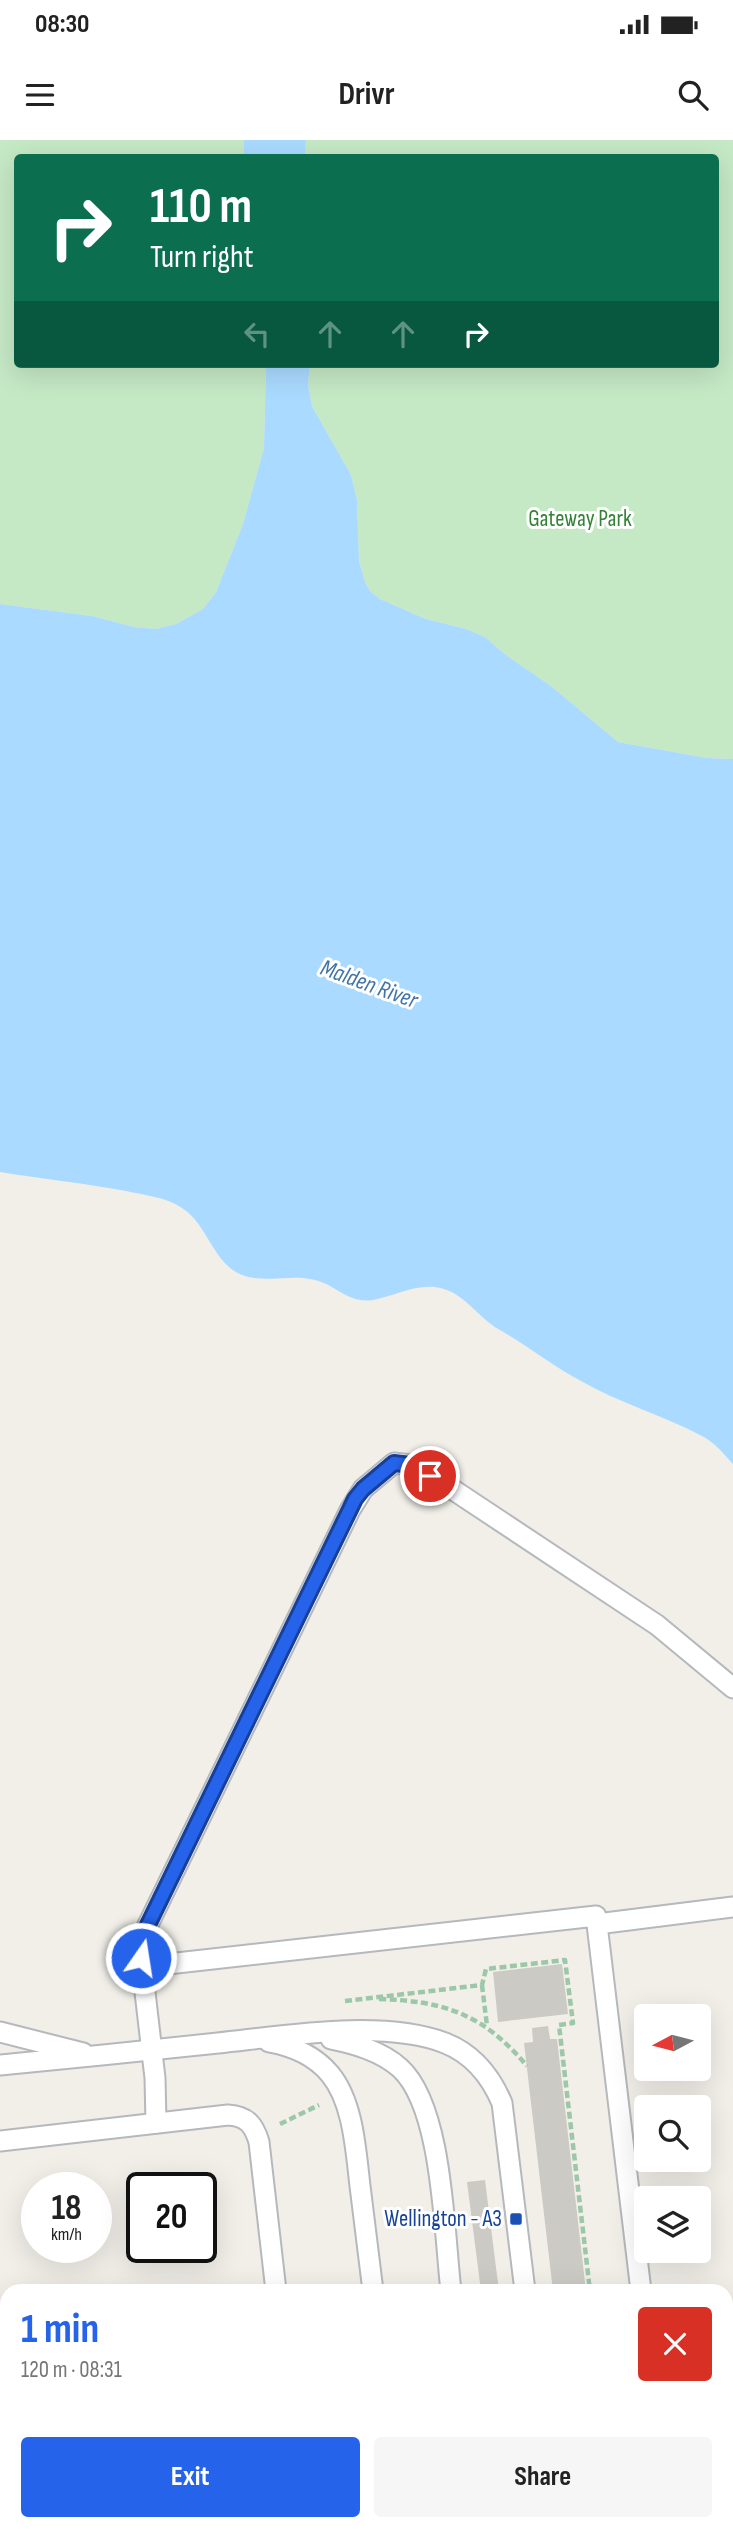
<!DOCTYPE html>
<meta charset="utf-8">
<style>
:root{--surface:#fff;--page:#f6f6f6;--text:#222;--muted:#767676;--accent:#2563eb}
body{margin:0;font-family:"Sofia Sans Condensed",sans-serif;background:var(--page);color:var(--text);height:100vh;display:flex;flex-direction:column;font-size:26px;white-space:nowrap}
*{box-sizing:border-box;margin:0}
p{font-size:23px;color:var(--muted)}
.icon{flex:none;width:38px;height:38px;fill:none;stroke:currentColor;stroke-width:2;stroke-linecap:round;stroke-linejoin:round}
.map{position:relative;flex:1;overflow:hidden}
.side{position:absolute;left:0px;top:2144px;width:733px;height:247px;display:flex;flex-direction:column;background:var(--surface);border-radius:21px 21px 0 0;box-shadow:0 7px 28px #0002}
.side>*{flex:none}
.guide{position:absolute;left:14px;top:14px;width:705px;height:214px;border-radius:7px;box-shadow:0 7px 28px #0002;background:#0b6e4f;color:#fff;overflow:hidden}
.needle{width:46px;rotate:263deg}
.buttons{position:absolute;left:634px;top:1864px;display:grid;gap:14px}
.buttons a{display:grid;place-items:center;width:77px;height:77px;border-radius:7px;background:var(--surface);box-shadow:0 7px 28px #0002;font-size:35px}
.speed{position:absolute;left:21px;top:2032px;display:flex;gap:14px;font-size:35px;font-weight:700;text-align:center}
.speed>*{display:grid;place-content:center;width:91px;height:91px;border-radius:50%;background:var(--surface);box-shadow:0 7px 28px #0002;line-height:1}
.speed small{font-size:18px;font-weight:400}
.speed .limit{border:4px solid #111;border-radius:10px;background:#fff;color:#111}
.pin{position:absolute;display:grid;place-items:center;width:60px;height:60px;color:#fff;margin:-30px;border:4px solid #fff;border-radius:50%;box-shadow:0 2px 7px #0007}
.me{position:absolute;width:77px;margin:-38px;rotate:13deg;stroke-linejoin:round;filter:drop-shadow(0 0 5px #0008)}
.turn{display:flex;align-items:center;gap:24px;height:147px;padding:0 21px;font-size:32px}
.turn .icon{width:91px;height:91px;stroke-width:2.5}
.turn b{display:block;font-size:49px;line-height:60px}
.lanes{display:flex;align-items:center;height:66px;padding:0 21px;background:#0003;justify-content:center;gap:35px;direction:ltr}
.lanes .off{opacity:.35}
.round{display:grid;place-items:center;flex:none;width:74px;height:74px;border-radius:7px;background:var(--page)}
.summary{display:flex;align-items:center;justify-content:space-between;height:119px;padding:0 21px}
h1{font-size:42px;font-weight:700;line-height:52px;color:var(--accent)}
.button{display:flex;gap:14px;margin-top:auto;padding:14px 21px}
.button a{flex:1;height:80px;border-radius:7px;background:var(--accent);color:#fff;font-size:28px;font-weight:700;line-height:80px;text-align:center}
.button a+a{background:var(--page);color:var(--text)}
.status{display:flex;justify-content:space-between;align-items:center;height:49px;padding:0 35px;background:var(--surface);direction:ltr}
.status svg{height:19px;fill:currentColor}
header{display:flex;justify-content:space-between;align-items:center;height:91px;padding:0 21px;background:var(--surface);font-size:32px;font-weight:700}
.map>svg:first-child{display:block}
</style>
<div class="status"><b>08:30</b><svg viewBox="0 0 49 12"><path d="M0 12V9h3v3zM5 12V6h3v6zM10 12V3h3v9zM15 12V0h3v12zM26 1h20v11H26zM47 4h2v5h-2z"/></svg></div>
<header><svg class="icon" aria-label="menu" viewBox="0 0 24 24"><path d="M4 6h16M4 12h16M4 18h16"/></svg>Drivr<svg class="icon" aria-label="search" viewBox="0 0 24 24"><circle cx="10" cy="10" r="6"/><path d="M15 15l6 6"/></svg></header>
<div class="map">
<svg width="733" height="2389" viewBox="0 0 733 2389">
<rect width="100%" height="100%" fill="#f1efe8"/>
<g fill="#c5e8c5">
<path d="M0 0H244V17L18 18V224H266L264 308 243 384 216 452 203 469 176 484 156 489 134 487 92 476 0 464Z"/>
<path d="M306 0H733V619L707 618 618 602 551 546 506 515 485 497 466 489 426 479 380 459 370 451 365 442 359 421 357 360 351 335 312 266 308 244 310 224H716V18H305Z"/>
</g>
<g fill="#aadaff">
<path d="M244 0H306L305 17H244Z"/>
<path d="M266 224H310L308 244 312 266 351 335 357 360 359 421 365 442 370 451 380 459 426 479 466 489 485 497 506 515 551 546 618 602 707 618 733 619V1324C724 1314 714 1302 702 1296 663 1275 619 1263 581 1241 553 1226 528 1206 500 1190 476 1177 465 1151 435 1147 412 1145 395 1156 373 1160 349 1164 336 1145 315 1140 289 1133 260 1146 236 1132 212 1118 206 1083 182 1068 166 1057 144 1055 126 1051 84 1043 42 1039 0 1032V464L92 476 134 487 156 489 176 484 203 469 216 452 243 384 264 308Z"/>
</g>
<g fill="#cccac5">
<path d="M562 1824 568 1874 498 1882 493 1832Z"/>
<path d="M548 1886 550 1899H557L586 2151H553L524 1903 533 1902 532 1888Z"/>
<path d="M485 2040 499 2151H481L467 2042Z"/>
</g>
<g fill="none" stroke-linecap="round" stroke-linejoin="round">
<defs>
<g id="service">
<path d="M597 1784 733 1767"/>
<path d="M141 1827 596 1776 641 2151"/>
<path d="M0 1892 83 1913"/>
<path d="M331 1899C355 1904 381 1911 400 1928 443 1967 444 2093 451 2151"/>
<path d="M269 1902C292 1906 315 1916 330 1934 355 1964 356 2017 361 2054 365 2086 369 2118 373 2151"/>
<path d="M0 1925C73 1918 145 1911 218 1903 284 1896 382 1879 445 1903 473 1914 491 1937 502 1963L525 2151"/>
<path d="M156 1983 155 1938 141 1818 145 1791 350 1370 363 1349 394 1323 411 1325 449 1347 657 1485 733 1548"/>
<path d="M0 2001 228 1975C247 1976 254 1985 259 2002L276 2151"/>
<path d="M726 2247 733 2248"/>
<path d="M0 2343 7 2342"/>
<path d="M106 2389 110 2384"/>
<path d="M211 2389 236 2384"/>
<path d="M698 2389 733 2384"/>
</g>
</defs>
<use href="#service" stroke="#b5b8bc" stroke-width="23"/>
<g stroke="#9cc7a9" stroke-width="4.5" stroke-dasharray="7 3.5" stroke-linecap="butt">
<path d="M482 1845 487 1886"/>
<path d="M379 1859C446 1861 484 1875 527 1926"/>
<path d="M345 1861 482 1845 486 1829 565 1820 573 1883 559 1885 590 2151"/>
<path d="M280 1984 319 1965"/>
<path d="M726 2299H733"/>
<path d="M564 2384 565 2389"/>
<path d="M323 2389 352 2384"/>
</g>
<use href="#service" stroke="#fff" stroke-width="19"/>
</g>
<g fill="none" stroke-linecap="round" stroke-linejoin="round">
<defs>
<path id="route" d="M141 1818 145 1791 355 1359 363 1349 394 1323 411 1325 430 1336"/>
</defs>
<use href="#route" stroke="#184099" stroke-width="18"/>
<use href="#route" stroke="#2563eb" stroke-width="12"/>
</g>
<rect fill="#1a4fb4" stroke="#fff" stroke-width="2.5" x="509" y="2072" width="14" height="14" rx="3.5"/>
<g text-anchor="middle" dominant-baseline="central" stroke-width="6" stroke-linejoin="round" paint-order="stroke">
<g font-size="23" fill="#348238" stroke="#fff">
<text x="580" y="379">Gateway Park</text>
</g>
<g font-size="23" fill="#164399" stroke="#fff" text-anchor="end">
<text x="502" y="2079">Wellington - A3</text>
</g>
<g font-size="24" font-style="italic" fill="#4174aa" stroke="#fff">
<text transform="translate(369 844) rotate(20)">Malden River</text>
</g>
</g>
</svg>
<div class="buttons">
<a><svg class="needle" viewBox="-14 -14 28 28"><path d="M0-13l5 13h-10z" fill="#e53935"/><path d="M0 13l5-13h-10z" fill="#767676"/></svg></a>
<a><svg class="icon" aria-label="search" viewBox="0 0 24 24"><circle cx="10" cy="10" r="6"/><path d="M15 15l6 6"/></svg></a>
<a><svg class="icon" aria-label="layers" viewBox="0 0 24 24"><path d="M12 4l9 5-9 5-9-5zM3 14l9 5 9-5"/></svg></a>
</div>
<div class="speed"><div>18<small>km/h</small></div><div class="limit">20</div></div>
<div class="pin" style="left:430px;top:1336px;background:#d93025"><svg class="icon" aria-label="arrive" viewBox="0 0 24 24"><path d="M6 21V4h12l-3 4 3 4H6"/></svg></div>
<svg class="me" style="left:141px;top:1818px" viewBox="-20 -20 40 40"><circle r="17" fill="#2563eb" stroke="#fff" stroke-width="3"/><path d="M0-11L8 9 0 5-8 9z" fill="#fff"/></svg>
<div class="guide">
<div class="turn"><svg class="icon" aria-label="right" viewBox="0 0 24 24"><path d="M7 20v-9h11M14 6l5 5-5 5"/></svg><div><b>110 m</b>Turn right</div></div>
<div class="lanes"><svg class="icon off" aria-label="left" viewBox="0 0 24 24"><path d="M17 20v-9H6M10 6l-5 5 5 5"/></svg><svg class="icon off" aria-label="ahead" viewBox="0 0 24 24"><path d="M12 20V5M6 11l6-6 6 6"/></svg><svg class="icon off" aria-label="ahead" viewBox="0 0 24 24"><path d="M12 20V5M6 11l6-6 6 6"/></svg><svg class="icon" aria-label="right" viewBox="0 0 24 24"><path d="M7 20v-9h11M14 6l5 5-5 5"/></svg></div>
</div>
<section class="side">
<div class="summary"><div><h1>1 min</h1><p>120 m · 08:31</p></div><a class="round" style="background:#d93025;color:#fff"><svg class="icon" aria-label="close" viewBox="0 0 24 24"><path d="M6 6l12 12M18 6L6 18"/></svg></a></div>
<div class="button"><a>Exit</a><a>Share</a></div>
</section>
</div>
